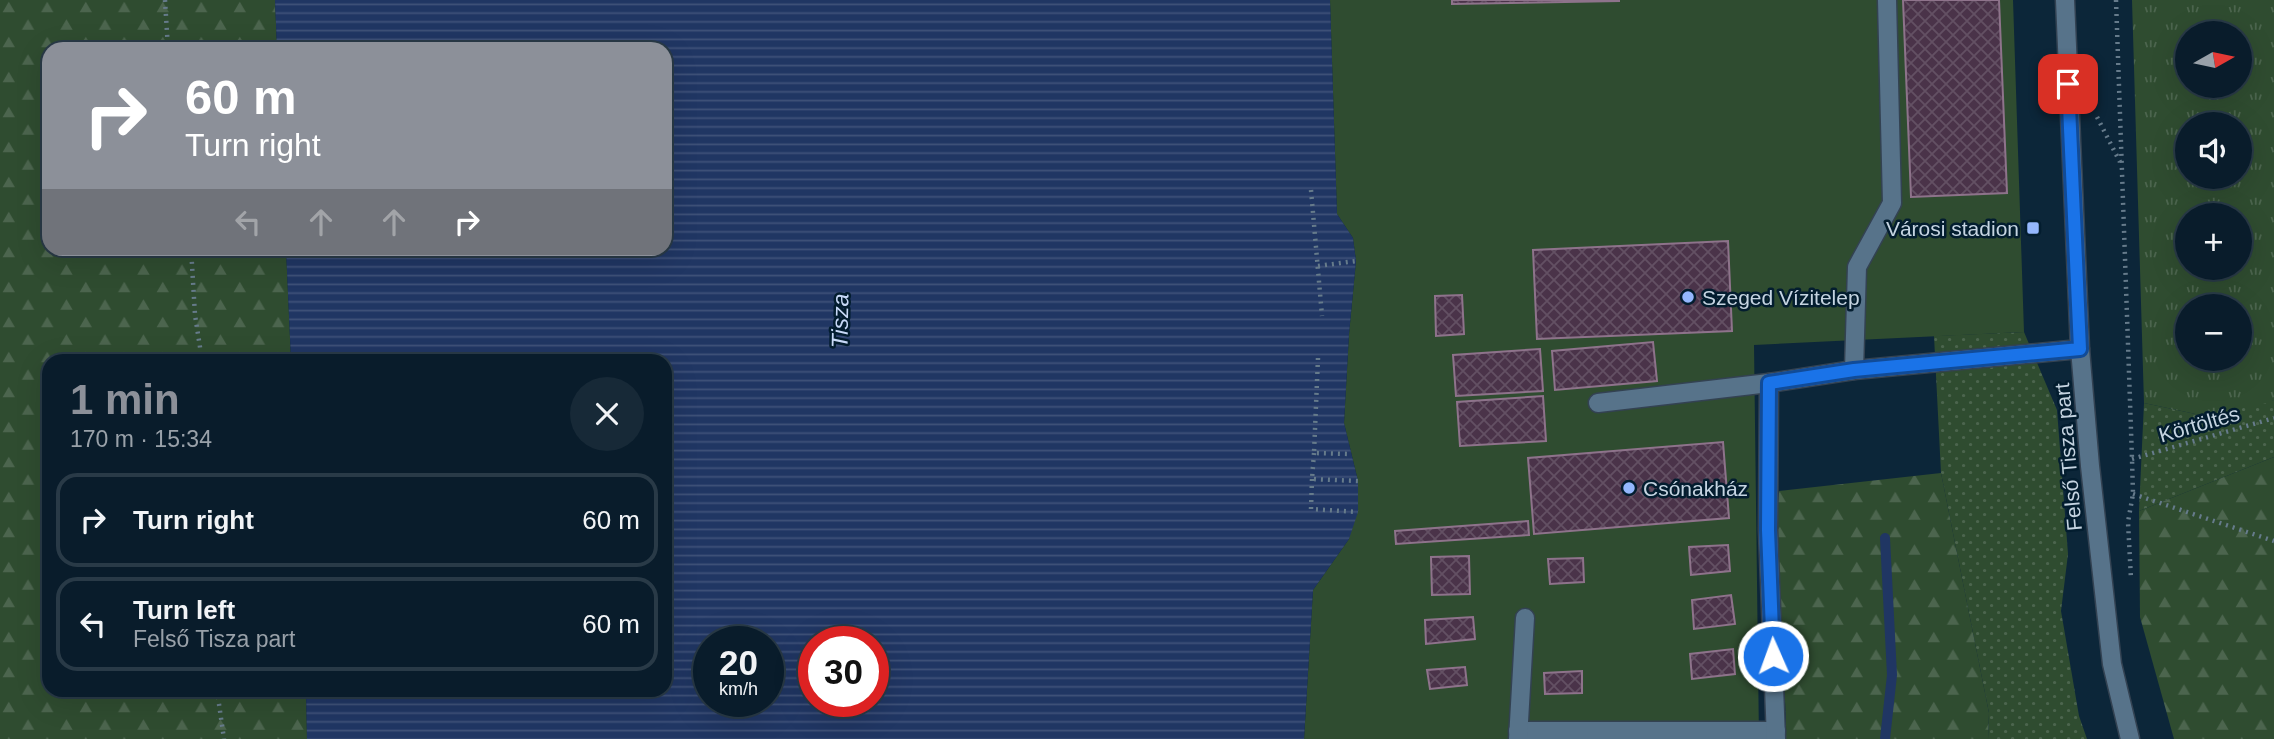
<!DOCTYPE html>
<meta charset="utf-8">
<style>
:root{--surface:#091c2b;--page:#172937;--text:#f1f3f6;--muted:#99a1a9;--line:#293a47;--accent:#8c9099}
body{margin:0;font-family:Arial,sans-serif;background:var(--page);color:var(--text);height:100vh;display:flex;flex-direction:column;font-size:26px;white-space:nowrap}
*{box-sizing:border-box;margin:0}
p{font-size:23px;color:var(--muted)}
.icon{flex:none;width:38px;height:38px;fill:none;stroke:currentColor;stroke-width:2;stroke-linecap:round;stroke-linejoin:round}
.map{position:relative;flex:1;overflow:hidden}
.side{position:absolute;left:42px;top:354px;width:630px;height:343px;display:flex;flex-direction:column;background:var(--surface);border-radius:21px;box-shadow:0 7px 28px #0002,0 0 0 2px var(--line)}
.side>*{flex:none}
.guide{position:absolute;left:42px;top:42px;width:630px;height:214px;border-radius:21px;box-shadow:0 7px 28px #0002,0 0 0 2px var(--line);background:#8c9099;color:#fff;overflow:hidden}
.needle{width:46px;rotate:81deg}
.fabs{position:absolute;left:2175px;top:21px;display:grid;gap:14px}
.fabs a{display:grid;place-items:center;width:77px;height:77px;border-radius:50%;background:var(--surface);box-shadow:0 7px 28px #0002,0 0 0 2px var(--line);font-size:35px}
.speed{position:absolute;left:693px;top:626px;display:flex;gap:14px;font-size:35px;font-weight:700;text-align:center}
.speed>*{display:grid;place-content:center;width:91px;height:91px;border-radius:50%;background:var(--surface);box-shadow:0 7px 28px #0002,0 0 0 2px var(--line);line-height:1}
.speed small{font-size:18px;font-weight:400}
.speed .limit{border:10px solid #d22;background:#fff;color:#111}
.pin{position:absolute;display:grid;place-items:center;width:60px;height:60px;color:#fff;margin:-30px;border-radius:14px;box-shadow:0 4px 10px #0006}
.me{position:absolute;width:77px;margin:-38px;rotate:358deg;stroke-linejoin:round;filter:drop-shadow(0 0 5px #0008)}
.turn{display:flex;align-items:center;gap:24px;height:147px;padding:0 28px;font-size:32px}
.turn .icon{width:91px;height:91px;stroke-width:2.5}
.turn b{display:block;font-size:49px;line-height:60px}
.lanes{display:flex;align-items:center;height:66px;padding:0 28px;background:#0003;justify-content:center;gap:35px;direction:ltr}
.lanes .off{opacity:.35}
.round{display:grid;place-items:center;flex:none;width:74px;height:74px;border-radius:37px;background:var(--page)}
.overview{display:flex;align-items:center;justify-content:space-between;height:119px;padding:0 28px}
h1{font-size:42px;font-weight:700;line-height:52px;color:var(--accent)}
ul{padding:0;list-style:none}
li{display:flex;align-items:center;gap:21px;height:94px;margin:0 14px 10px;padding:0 14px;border:4px solid var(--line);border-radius:21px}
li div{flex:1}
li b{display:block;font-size:26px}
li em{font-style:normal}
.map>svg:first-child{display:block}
</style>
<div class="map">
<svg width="2274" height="739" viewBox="0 0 2274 739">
<defs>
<pattern id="grass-dots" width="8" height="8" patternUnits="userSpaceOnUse" patternTransform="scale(1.75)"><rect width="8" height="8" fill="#2f4c30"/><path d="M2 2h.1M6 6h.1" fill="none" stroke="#4c654e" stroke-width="1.8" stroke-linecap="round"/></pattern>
<pattern id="forest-firs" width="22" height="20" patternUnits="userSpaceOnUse" patternTransform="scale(1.75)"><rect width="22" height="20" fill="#2f4c30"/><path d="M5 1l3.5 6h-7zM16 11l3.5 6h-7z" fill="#4c654e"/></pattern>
<pattern id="park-tufts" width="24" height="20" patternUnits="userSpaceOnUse" patternTransform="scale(1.75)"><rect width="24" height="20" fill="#2f4c30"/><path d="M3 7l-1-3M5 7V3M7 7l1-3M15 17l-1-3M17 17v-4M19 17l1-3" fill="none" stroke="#4c654e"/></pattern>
<pattern id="water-rules" width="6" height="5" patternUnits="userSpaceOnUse" patternTransform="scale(1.75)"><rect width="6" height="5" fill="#203663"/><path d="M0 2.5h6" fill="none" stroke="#3f5279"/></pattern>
<pattern id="building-cross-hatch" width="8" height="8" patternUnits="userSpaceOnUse" patternTransform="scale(1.75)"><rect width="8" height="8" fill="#4a3349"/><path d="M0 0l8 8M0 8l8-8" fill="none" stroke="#635063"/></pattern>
</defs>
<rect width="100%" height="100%" fill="#0c2639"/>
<g fill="url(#grass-dots)">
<path d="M2024 332 2057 410 2068 554 2061 611 2079 716 2087 739H1988L1989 713 1941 473 1934 336Z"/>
<path d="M2274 400V457L2139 511 2144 403 2205 416Z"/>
</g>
<g fill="url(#forest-firs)">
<path d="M0 0H275L277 49H49V248L286 249 291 360H49V690H306L307 739H0Z"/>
<path d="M2274 457V739H2174L2140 617 2139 511Z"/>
<path d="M1941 473 1989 713 1988 739H1786C1787 701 1781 664 1779 626 1775 581 1775 535 1779 491Z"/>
</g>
<path fill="url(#park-tufts)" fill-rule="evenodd" d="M2132 0H2274V400L2267 403 2205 416 2144 403ZM2188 33H2240V86H2188ZM2188 124H2240V177H2188ZM2188 215H2240V268H2188ZM2188 306H2240V359H2188Z"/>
<path fill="#2f4c30" d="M1330 0H2013L2024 332 1754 345 1759 739H1304L1313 590 1349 539 1358 481 1344 423 1349 334 1356 261 1353 238 1337 214Z"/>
<path fill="url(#water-rules)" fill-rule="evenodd" d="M275 0H1330L1337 214 1353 238 1356 261 1349 334 1344 423 1358 481V512L1349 539 1313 590 1304 739H307L306 690H665V360H291L286 249 665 248V49H277ZM768 642V702H709V642ZM873 642V702H814V642Z"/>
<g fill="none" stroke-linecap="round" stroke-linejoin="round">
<path stroke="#203663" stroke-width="10" d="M1885 538 1892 675 1885 739"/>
</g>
<g fill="url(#building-cross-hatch)" stroke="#8e738b" stroke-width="2">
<path d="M1452 0H1619V1L1452 4Z"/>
<path d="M1903 0H1999L2007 193 1911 197Z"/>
<path d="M1728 241 1732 331 1537 339 1533 250Z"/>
<path d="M1462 295 1464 334 1436 336 1435 296Z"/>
<path d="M1653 342 1657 381 1555 390 1552 351Z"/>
<path d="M1540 349 1543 391 1456 396 1453 355Z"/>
<path d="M1543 396 1546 441 1460 446 1457 402Z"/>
<path d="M1723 442 1729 518 1534 534 1528 458Z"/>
<path d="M1528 521 1529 535 1396 544 1395 531Z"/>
<path d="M1728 545 1730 571 1691 575 1689 547Z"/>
<path d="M1469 556 1470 594 1432 595 1431 557Z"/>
<path d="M1583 558 1584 582 1550 584 1548 559Z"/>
<path d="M1731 595 1735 624 1694 629 1692 600Z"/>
<path d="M1473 617 1475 639 1426 644 1425 620Z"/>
<path d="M1733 649 1735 674 1692 679 1690 654Z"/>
<path d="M1465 667 1467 685 1430 689 1427 670Z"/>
<path d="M1582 671V693L1545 694 1544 673Z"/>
</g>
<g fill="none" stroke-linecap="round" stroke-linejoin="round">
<defs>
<g id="lane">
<path d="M1854 370 1857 267 1892 203 1887 0"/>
<path d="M1598 403 1769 383"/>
<path d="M1518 731H1776"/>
</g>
<g id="street">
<path d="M1518 739 1525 618"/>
<path d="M1776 739 1768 530 1769 383 1854 370 2080 349"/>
</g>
<path id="secondary" d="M2065 0 2080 349 2090 466 2112 664 2130 739"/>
</defs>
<use href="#lane" stroke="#334252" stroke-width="21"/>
<use href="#street" stroke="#334252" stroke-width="21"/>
<use href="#secondary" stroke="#334252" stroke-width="21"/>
<g stroke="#667b8b" stroke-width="4.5" stroke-dasharray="2 5" stroke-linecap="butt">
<path d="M165 0 168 49"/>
<path d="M2116 0 2132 459 2133 494 2128 522 2131 579"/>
<path d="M2097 117 2120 162"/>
<path d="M1311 190 1322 316"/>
<path d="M191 248 195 315 202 360"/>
<path d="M1318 266 1356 261"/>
<path d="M1318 358 1314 453 1351 454"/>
<path d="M1314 453 1312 479 1358 481"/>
<path d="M2132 459 2274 418"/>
<path d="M1312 479 1311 509 1358 512"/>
<path d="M2133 494 2274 541"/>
<path d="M217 690 224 739"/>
</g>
<use href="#lane" stroke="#57738a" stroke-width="18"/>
<use href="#street" stroke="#57738a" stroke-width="18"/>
<use href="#secondary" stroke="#57738a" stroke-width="18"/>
</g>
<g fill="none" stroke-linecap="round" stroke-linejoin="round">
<defs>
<path id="route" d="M1773 656 1768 530 1769 383 1854 370 2080 349 2068 84"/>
</defs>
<use href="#route" stroke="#114b97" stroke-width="18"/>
<use href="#route" stroke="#1a73e8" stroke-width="12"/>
</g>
<g fill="#94b7fd" stroke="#031d2f" stroke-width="2.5">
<rect x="2026" y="221" width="14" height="14" rx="3.5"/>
<circle cx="1688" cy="297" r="7"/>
<circle cx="1629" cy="488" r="7"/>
</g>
<g text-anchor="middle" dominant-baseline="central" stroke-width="5" stroke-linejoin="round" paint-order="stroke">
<g font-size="21" fill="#c5d4e1" stroke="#031d2f" text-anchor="start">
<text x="2019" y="228" text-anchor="end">Városi stadion</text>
<text x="1702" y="297">Szeged Vízitelep</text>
<text x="1643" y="488">Csónakház</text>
</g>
<g font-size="21" fill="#c5d4e1" stroke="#031d2f">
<text transform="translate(2199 424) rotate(-16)">Körtöltés</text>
<text transform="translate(2068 457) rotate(-95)">Felső Tisza part</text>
</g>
<g font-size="23" font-style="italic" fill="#c8d9f7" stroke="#031d2f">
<text transform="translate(840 321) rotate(-89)">Tisza</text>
</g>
</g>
</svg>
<div class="fabs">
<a><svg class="needle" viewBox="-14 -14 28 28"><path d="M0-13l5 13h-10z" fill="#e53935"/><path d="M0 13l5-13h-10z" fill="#99a1a9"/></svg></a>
<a><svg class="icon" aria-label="sound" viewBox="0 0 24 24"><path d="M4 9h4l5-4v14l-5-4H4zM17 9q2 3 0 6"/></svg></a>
<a>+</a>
<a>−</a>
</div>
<div class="speed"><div>20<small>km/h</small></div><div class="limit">30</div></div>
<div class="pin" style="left:2068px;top:84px;background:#d93025"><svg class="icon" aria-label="arrive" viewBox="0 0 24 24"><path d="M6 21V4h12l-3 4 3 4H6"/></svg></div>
<svg class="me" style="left:1773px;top:656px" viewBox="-20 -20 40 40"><circle r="17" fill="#1a73e8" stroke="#fff" stroke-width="3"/><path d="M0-11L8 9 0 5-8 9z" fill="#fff"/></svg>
<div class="guide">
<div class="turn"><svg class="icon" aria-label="right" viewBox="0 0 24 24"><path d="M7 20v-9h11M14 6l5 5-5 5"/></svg><div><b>60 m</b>Turn right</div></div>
<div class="lanes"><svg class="icon off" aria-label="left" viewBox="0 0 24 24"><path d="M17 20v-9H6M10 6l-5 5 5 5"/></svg><svg class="icon off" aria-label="ahead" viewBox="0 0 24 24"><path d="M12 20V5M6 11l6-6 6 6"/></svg><svg class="icon off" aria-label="ahead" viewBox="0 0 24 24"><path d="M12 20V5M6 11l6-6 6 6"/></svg><svg class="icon" aria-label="right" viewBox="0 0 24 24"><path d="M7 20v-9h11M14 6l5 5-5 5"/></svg></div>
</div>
<section class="side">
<div class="overview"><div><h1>1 min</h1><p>170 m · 15:34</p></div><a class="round"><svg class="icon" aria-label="close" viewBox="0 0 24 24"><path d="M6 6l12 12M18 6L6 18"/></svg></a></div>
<ul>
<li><svg class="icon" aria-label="right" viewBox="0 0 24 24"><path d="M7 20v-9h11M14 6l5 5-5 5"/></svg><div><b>Turn right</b></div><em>60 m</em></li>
<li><svg class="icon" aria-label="left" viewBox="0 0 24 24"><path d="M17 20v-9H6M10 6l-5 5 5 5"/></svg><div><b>Turn left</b><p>Felső Tisza part</p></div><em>60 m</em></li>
</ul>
</section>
</div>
